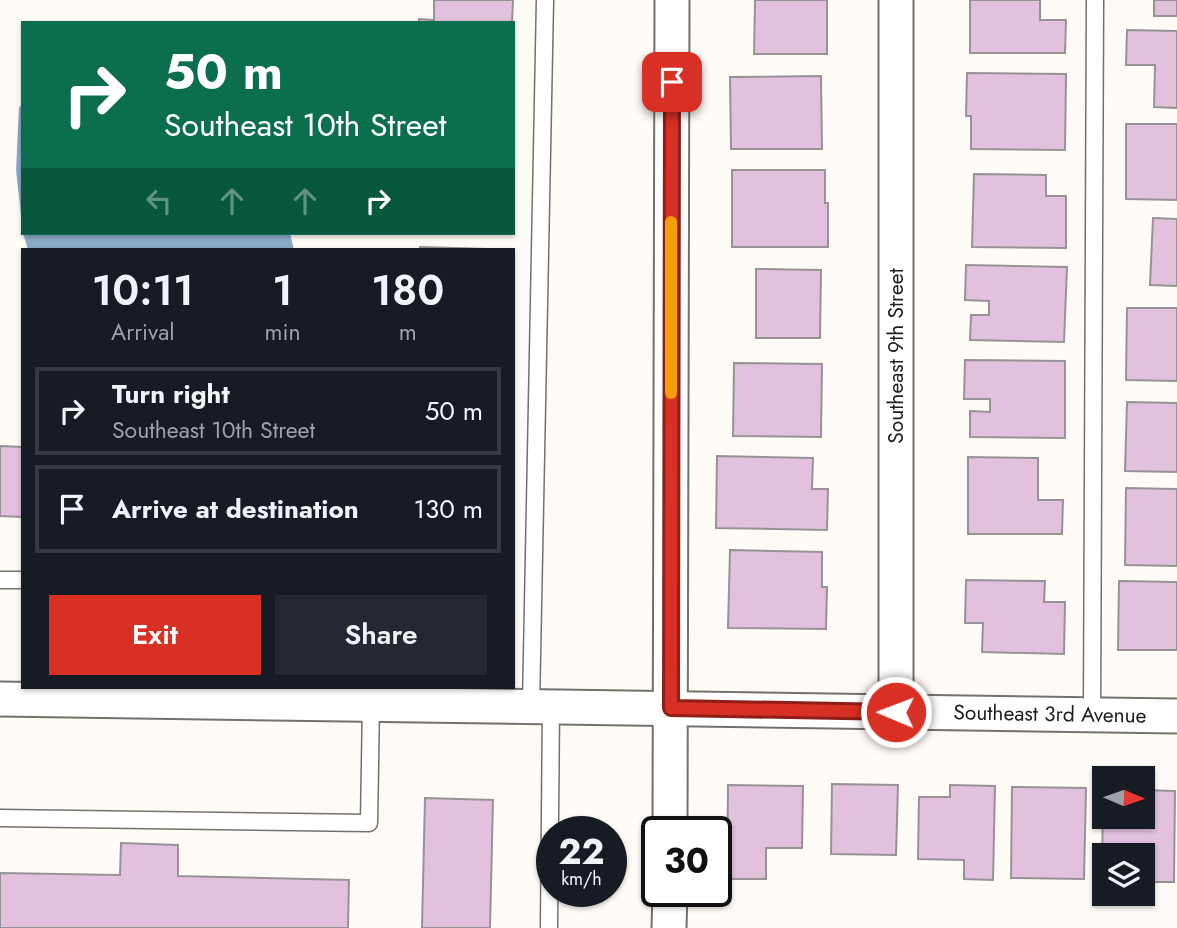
<!DOCTYPE html>
<style>
:root{--surface:#171b24;--page:#242831;--text:#f1f3f6;--muted:#9ea1a6;--line:#363941;--accent:#d93025}
body{margin:0;font-family:Jost,sans-serif;background:var(--page);color:var(--text);height:100vh;display:flex;flex-direction:column;font-size:26px;white-space:nowrap}
*{box-sizing:border-box;margin:0}
p{font-size:23px;color:var(--muted)}
.icon{flex:none;width:38px;height:38px;fill:none;stroke:currentColor;stroke-width:2;stroke-linecap:round;stroke-linejoin:round}
.map{position:relative;flex:1;overflow:hidden}
.side{position:absolute;left:21px;top:248px;width:494px;height:441px;display:flex;flex-direction:column;background:var(--surface);border-radius:0px;box-shadow:0 2px 5px #0004}
.side>*{flex:none}
.guide{position:absolute;left:21px;top:21px;width:494px;height:214px;border-radius:0px;box-shadow:0 2px 5px #0004;background:#0b6e4f;color:#fff;overflow:hidden}
.needle{width:46px;rotate:92deg}
.tools{position:absolute;left:1092px;top:766px;display:grid;gap:14px}
.tools a{display:grid;place-items:center;width:63px;height:63px;border-radius:0px;background:var(--surface);box-shadow:0 2px 5px #0004;font-size:35px}
.speed{position:absolute;left:536px;top:816px;display:flex;gap:14px;font-size:35px;font-weight:700;text-align:center}
.speed>*{display:grid;place-content:center;width:91px;height:91px;border-radius:50%;background:var(--surface);box-shadow:0 2px 5px #0004;line-height:1}
.speed small{font-size:18px;font-weight:400}
.speed .limit{border:4px solid #111;border-radius:10px;background:#fff;color:#111}
.pin{position:absolute;display:grid;place-items:center;width:60px;height:60px;color:#fff;margin:-30px;border-radius:14px;box-shadow:0 4px 10px #0006}
.me{position:absolute;width:77px;margin:-38px;rotate:271deg;stroke-linejoin:round;filter:drop-shadow(0 0 5px #0008)}
.turn{display:flex;align-items:center;gap:24px;height:147px;padding:0 28px;font-size:32px}
.turn .icon{width:91px;height:91px;stroke-width:2.5}
.turn b{display:block;font-size:49px;line-height:60px}
.lanes{display:flex;align-items:center;height:66px;padding:0 28px;background:#0003;justify-content:center;gap:35px;direction:ltr}
.lanes .off{opacity:.35}
.eta{display:flex;justify-content:space-evenly;align-items:center;height:119px;text-align:center}
.eta b{font-size:42px;font-weight:600;line-height:49px}
.action{display:flex;gap:14px;margin-top:auto;padding:14px 28px}
.action a{flex:1;height:80px;border-radius:0px;background:var(--accent);color:#fff;font-size:28px;font-weight:600;line-height:80px;text-align:center}
.action a+a{background:var(--page);color:var(--text)}
ul{padding:0;list-style:none}
li{display:flex;align-items:center;gap:21px;height:88px;margin:0 14px 10px;padding:0 14px;border:4px solid var(--line);border-radius:0px}
li div{flex:1}
li b{display:block;font-size:26px}
li em{font-style:normal}
.map>svg:first-child{display:block}
</style>
<div class="map">
<svg width="1177" height="928" viewBox="0 0 1177 928">
<rect width="100%" height="100%" fill="#fffbf6"/>
<g fill="#8daac7">
<path d="M23 103V232L16 170 19 108Z"/>
<path d="M23 233H290L294 250H28Z"/>
</g>
<g fill="#e2c1dd" stroke="#969295" stroke-width="2">
<path d="M434 0H513L512 23H419V19L434 20Z"/>
<path d="M755 0H827V54H754Z"/>
<path d="M970 0H1040V20H1066L1065 53H970Z"/>
<rect x="1154" y="0" width="23" height="16"/>
<path d="M1127 30 1177 31V108L1154 107 1155 65H1126Z"/>
<path d="M967 73 1066 74 1065 150 971 149V116H966Z"/>
<path d="M821 76 822 149H731L730 77Z"/>
<path d="M1126 124H1177V200L1126 199Z"/>
<path d="M732 170H825V203H828V247H732Z"/>
<path d="M974 174 1046 175V196H1066V248L972 247Z"/>
<path d="M1153 218 1177 219V286L1150 285Z"/>
<path d="M420 247 486 249V250H420Z"/>
<path d="M966 265 1067 267 1064 342 970 340 971 315H989V301L965 300Z"/>
<path d="M756 269 821 270 820 338H756Z"/>
<path d="M1127 308H1177V381L1126 380Z"/>
<path d="M965 360 1065 361V438L970 437V411L990 412V399H964Z"/>
<path d="M734 363 822 364 821 437 733 436Z"/>
<path d="M1127 402 1177 403V472L1125 471Z"/>
<path d="M0 446 23 447V517L0 516Z"/>
<path d="M717 456 813 458 812 489H828L827 530 716 528Z"/>
<path d="M968 457 1038 458V500H1063L1062 534H968Z"/>
<path d="M1126 488 1177 489V566L1125 565Z"/>
<path d="M730 550 822 552V587H827L826 629 728 628Z"/>
<path d="M966 580 1045 581 1044 602H1065L1064 654 982 652 983 623H965Z"/>
<path d="M1119 581 1177 582V650H1118Z"/>
<path d="M832 784 898 785 896 855 831 854Z"/>
<path d="M728 785 803 786 802 848H766V879H727Z"/>
<path d="M950 785 995 786 993 880 964 879V860L918 859 919 797H950Z"/>
<path d="M1012 787 1086 788 1084 879 1011 878Z"/>
<path d="M1103 790 1104 817H1143V790L1175 791 1174 882H1143V856H1104V881H1102Z"/>
<path d="M425 798 493 800 490 928H422Z"/>
<path d="M121 843 178 845V876L349 880 348 928H0V873L120 875Z"/>
</g>
<g fill="none" stroke-linecap="round" stroke-linejoin="round">
<defs>
<g id="lane">
<path d="M0 580H23"/>
<path d="M531 706 545 0"/>
<path d="M1092 715 1095 0"/>
<path d="M0 818 369 823 371 704"/>
<path d="M549 928 551 706"/>
</g>
<g id="street">
<path d="M0 699 1177 716"/>
<path d="M896 712V0"/>
<path d="M670 831 672 0"/>
<path d="M669 928 670 891"/>
</g>
</defs>
<use href="#lane" stroke="#74716d" stroke-width="19"/>
<use href="#street" stroke="#74716d" stroke-width="37"/>
<use href="#lane" stroke="#fff" stroke-width="16"/>
<use href="#street" stroke="#fff" stroke-width="33"/>
</g>
<g fill="none" stroke-linecap="round" stroke-linejoin="round">
<defs>
<path id="route" d="M672 82 671 708 896 712"/>
</defs>
<use href="#route" stroke="#8d1f18" stroke-width="18"/>
<use href="#route" stroke="#d93025" stroke-width="12"/>
<path stroke="#f59e0b" stroke-width="12" d="M671 393V222"/>
</g>
<g text-anchor="middle" dominant-baseline="central" stroke-width="5" stroke-linejoin="round" paint-order="stroke">
<g font-size="21" fill="#22201f" stroke="#fff">
<text transform="translate(896 356) rotate(-90)">Southeast 9th Street</text>
<text transform="translate(1050 714) rotate(1)">Southeast 3rd Avenue</text>
</g>
</g>
</svg>
<div class="tools">
<a><svg class="needle" viewBox="-14 -14 28 28"><path d="M0-13l5 13h-10z" fill="#e53935"/><path d="M0 13l5-13h-10z" fill="#9ea1a6"/></svg></a>
<a><svg class="icon" aria-label="layers" viewBox="0 0 24 24"><path d="M12 4l9 5-9 5-9-5zM3 14l9 5 9-5"/></svg></a>
</div>
<div class="speed"><div>22<small>km/h</small></div><div class="limit">30</div></div>
<div class="pin" style="left:672px;top:82px;background:#d93025"><svg class="icon" aria-label="arrive" viewBox="0 0 24 24"><path d="M6 21V4h12l-3 4 3 4H6"/></svg></div>
<svg class="me" style="left:896px;top:712px" viewBox="-20 -20 40 40"><circle r="17" fill="#d93025" stroke="#fff" stroke-width="3"/><path d="M0-11L8 9 0 5-8 9z" fill="#fff"/></svg>
<div class="guide">
<div class="turn"><svg class="icon" aria-label="right" viewBox="0 0 24 24"><path d="M7 20v-9h11M14 6l5 5-5 5"/></svg><div><b>50 m</b>Southeast 10th Street</div></div>
<div class="lanes"><svg class="icon off" aria-label="left" viewBox="0 0 24 24"><path d="M17 20v-9H6M10 6l-5 5 5 5"/></svg><svg class="icon off" aria-label="ahead" viewBox="0 0 24 24"><path d="M12 20V5M6 11l6-6 6 6"/></svg><svg class="icon off" aria-label="ahead" viewBox="0 0 24 24"><path d="M12 20V5M6 11l6-6 6 6"/></svg><svg class="icon" aria-label="right" viewBox="0 0 24 24"><path d="M7 20v-9h11M14 6l5 5-5 5"/></svg></div>
</div>
<section class="side">
<div class="eta">
<div><b>10:11</b><p>Arrival</p></div>
<div><b>1</b><p>min</p></div>
<div><b>180</b><p>m</p></div>
</div>
<ul>
<li><svg class="icon" aria-label="right" viewBox="0 0 24 24"><path d="M7 20v-9h11M14 6l5 5-5 5"/></svg><div><b>Turn right</b><p>Southeast 10th Street</p></div><em>50 m</em></li>
<li><svg class="icon" aria-label="arrive" viewBox="0 0 24 24"><path d="M6 21V4h12l-3 4 3 4H6"/></svg><div><b>Arrive at destination</b></div><em>130 m</em></li>
</ul>
<div class="action"><a>Exit</a><a>Share</a></div>
</section>
</div>
